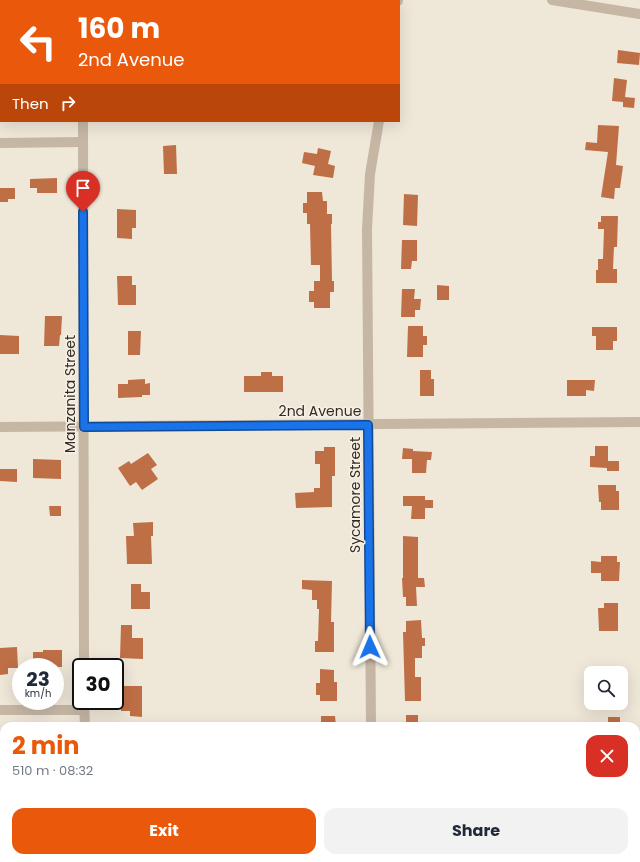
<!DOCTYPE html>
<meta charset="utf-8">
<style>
:root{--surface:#fff;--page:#f2f2f3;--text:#1f2937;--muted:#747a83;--accent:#ea580c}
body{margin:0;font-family:Poppins,sans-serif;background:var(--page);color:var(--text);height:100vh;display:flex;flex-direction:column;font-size:15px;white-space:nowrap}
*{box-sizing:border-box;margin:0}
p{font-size:13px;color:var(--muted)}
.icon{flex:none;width:22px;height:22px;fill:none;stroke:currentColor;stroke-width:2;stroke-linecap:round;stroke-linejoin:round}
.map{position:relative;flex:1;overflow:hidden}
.details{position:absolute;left:0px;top:722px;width:640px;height:140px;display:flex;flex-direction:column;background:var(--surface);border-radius:12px 12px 0 0;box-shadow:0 4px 16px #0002}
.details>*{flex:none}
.guide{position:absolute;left:0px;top:0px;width:400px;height:122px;box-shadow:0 4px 16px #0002;background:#ea580c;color:#fff;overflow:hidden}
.buttons{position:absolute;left:584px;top:666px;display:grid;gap:8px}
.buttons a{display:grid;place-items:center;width:44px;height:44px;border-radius:8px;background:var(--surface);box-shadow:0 4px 16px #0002;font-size:20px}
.speed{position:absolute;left:12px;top:658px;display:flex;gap:8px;font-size:20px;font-weight:700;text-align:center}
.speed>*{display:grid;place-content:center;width:52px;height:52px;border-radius:50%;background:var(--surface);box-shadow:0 4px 16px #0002;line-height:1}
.speed small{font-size:10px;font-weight:400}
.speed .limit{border:2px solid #111;border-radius:6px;background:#fff;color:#111}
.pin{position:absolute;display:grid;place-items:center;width:34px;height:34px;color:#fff;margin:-41px -17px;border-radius:50% 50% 50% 0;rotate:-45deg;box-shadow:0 0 4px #0007}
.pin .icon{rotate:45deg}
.me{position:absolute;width:44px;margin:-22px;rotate:359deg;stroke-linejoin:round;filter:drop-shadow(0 0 3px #0008)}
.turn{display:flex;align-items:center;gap:14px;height:84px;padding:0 12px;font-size:18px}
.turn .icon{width:52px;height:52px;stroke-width:2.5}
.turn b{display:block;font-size:28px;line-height:34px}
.then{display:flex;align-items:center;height:38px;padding:0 12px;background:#0003;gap:8px;font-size:15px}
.round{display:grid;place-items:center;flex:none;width:42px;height:42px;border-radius:12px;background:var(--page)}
.head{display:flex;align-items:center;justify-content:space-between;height:68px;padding:0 12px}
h1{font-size:24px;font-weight:700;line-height:30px;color:var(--accent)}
.action{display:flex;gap:8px;margin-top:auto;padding:8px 12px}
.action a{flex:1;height:46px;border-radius:12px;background:var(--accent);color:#fff;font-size:16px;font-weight:700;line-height:46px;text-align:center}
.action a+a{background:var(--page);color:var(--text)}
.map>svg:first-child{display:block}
</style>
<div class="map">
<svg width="640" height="862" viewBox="0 0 640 862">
<rect width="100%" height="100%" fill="#efe7d8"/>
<g fill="#bf6f46">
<path d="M618 50 640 53 639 65 617 63Z"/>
<path d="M614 78 627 80 625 97 635 98 634 108 623 107V102L612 101Z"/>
<path d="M598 125 619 126 616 165 623 166 620 188H615L614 199 601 197 608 152 585 150 586 142 597 143Z"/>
<path d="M176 145 177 174H164L163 146Z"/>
<path d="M318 148 331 151 328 164 335 166 333 178 313 175 315 166 302 163 304 152 317 154Z"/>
<path d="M57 178V193H37V188H30V179Z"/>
<path d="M0 188H15V199H8V202H0Z"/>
<path d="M307 192H322L323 201H327V214H332V224H331L332 281H334V292H330V308H314V302H309V291H314V281H320V265H311L310 224H307V213H303V203H307Z"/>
<path d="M404 194 418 195 417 226 403 225Z"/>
<path d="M117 209 136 210V228H132V239L117 238Z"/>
<path d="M601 216H618L617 247H614L613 269H617V283H596V270H598V259H603L604 229H598V222H601Z"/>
<path d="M402 240H417V261H412L411 269H401Z"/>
<path d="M117 276H132V285H136V305H118Z"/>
<path d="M437 285 449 286V300H437Z"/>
<path d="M402 289H415L414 299H421L420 310H415V317H401Z"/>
<path d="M45 316H62L61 335H60L59 346H44Z"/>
<path d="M408 326H423V336H427V345H423V357H407Z"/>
<path d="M592 327H617V341H613V350H596V336H592Z"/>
<path d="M128 331H141L140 355H128Z"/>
<path d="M0 335 19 336V354H0Z"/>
<path d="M420 370H431V379H434V396H420Z"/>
<path d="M261 372H272V376H283V392H244V376H261Z"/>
<path d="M145 379V384L150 383V395H142V397L118 398V384H128V380Z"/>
<path d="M567 380H595L594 391 586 390V396H567Z"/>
<path d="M595 446H608V461H619V471H607V468L590 467V456H595Z"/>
<path d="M324 447H335V476H332V507L296 508 295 493 314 492V488H320V464H315V451H324Z"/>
<path d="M403 448 413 449V451L432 452 431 460H427L426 473H412V459H402Z"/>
<path d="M148 453 157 465 151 469 158 479 142 490 136 482 130 486 118 468 129 461 131 464Z"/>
<path d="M33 459 61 460V479L33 478Z"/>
<path d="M0 469H17V482L0 481Z"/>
<path d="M598 485H616V491H619V510H601V502H599Z"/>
<path d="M403 496H425V500H433V508H425V519H411L412 506H403Z"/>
<path d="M49 506H61V516H50Z"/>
<path d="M153 522V536H151L152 564H127L126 536H134L133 523Z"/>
<path d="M403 536 418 537V578H424L425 587H416L417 606H406V597H403L402 578H403Z"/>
<path d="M601 556H617V562H620L619 581H601V573H591V561L601 562Z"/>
<path d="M302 580 332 581 331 622H334V652H315V641H318L319 609H317V600H312V590L302 589Z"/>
<path d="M131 584H141V592H150V609H131Z"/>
<path d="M604 603H618V631H599L598 608H604Z"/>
<path d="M421 620 422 638H425V646H422V658H415V677H421V701H405L403 632H406V621Z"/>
<path d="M121 625H132V638H143V659L120 658Z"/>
<path d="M17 647 18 668H8V674L0 675V648Z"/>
<path d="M43 650H62V667H33V652H43Z"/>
<path d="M320 669 334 670V682H337V701H320V695H316V683H320Z"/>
<path d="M124 686H142V717L130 716V711H121V699H124Z"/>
<rect x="406" y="715" width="12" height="11"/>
<path d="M321 716H335L336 726H321Z"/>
<rect x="608" y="717" width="12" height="9"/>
</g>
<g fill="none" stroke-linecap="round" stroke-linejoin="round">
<g stroke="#c6b7a5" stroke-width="10">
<path d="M552 0 640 14"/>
<path d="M97 1V0"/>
<path d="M398 1V0"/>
<path d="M83 121 84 667"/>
<path d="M0 143 83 142"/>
<path d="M0 427 640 422"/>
<path d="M84 701 85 726"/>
<path d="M0 710H84"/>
<path d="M371 726 367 229 370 174 379 121"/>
<path d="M85 858V862"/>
<path d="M372 858V862"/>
</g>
</g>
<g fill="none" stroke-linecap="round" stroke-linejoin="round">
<defs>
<path id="route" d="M83 212 84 427 368 425 370 647"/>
</defs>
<use href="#route" stroke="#114b97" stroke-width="10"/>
<use href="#route" stroke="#1a73e8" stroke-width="7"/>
</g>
<g text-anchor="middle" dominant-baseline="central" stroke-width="3" stroke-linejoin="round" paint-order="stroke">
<g font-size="14" fill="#332b26" stroke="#f7f0e4">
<text transform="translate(70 394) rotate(-90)">Manzanita Street</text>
<text x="320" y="411">2nd Avenue</text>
<text transform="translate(355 495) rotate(-90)">Sycamore Street</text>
</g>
</g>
</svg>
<div class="buttons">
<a><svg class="icon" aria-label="search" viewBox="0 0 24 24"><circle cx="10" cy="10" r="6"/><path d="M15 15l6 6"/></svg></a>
</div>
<div class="speed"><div>23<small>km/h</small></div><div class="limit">30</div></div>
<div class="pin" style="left:83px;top:212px;background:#d93025"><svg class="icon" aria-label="arrive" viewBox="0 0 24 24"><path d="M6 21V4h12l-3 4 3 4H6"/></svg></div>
<svg class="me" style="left:370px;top:647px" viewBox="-20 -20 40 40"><path d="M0-17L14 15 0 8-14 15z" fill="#1a73e8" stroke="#fff" stroke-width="4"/></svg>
<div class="guide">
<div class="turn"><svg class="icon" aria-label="left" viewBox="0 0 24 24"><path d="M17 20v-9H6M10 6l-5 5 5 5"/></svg><div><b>160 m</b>2nd Avenue</div></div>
<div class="then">Then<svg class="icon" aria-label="right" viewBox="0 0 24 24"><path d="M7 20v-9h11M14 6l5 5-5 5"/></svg></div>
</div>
<section class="details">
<div class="head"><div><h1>2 min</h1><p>510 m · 08:32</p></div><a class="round" style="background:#d93025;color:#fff"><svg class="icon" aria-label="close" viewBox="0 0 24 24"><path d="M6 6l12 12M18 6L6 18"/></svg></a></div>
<div class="action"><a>Exit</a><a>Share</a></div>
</section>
</div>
